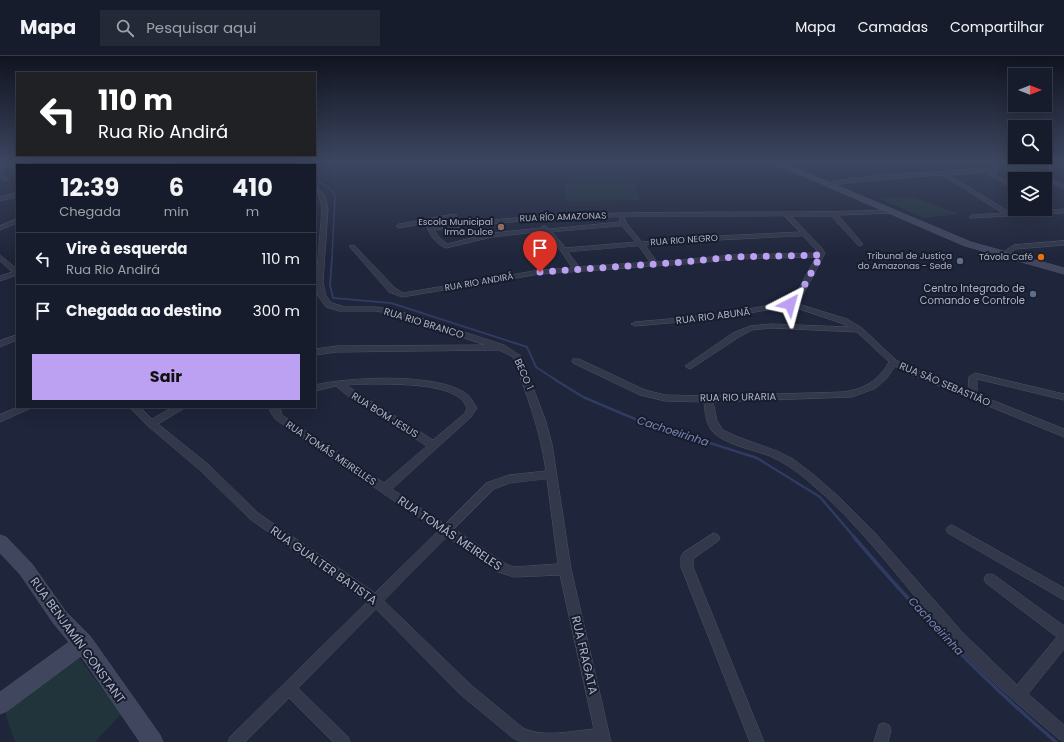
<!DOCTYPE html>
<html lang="pt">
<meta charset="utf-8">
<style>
:root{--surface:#171c2c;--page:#242938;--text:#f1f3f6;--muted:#9ea1a9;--line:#363a48;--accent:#bca0f2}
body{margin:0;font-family:Poppins,sans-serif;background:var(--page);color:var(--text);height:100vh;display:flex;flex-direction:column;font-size:15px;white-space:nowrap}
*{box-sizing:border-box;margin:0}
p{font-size:13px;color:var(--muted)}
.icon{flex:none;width:22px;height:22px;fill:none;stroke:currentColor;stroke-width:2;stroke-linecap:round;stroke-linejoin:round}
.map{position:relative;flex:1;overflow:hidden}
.sheet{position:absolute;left:16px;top:108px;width:300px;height:244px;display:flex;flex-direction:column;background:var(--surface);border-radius:0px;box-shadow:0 4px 16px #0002,0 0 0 1px var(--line)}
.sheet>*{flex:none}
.hud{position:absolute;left:16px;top:16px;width:300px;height:84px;border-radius:0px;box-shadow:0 4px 16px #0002,0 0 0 1px var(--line);background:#202124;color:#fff;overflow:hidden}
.needle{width:26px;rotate:90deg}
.buttons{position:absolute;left:1008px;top:12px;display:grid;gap:8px}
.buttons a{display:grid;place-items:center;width:44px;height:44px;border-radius:0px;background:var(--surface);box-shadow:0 4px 16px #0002,0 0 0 1px var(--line);font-size:20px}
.pin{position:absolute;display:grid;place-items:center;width:34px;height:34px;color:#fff;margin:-41px -17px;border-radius:50% 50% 50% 0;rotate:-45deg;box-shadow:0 0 4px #0007}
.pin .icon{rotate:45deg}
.me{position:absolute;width:44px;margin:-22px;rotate:39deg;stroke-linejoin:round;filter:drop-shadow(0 0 3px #0008)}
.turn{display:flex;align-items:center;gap:14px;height:84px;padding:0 16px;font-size:18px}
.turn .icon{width:52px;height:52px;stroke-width:2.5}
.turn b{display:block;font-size:28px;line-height:34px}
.eta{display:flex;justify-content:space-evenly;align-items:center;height:68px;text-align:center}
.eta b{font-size:24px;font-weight:700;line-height:28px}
.cta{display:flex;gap:8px;margin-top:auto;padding:8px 16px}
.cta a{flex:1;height:46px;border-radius:0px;background:var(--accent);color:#111;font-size:16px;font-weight:700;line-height:46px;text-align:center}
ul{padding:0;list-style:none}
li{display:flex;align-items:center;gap:12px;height:52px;padding:0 16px;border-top:1px solid var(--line)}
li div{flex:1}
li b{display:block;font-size:15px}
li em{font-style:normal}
header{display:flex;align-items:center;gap:24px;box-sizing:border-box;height:56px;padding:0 20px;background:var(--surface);border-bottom:1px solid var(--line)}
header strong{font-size:19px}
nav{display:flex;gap:22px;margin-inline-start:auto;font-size:14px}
.search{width:280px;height:36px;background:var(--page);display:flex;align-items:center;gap:10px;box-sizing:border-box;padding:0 14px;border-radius:0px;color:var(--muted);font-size:15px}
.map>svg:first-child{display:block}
</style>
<header>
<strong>Mapa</strong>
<div class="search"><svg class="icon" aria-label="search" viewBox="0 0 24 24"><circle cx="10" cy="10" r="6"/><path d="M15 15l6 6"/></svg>Pesquisar aqui</div>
<nav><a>Mapa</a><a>Camadas</a><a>Compartilhar</a></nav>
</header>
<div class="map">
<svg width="1064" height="686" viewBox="0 0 1064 686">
<rect width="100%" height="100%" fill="#1f253a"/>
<g fill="#21333b">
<path d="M634 127 640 144 567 145 564 128Z"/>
<path d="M913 141 959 158 924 162 878 142Z"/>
<path d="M79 602 121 658 95 686H15L4 654Z"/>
</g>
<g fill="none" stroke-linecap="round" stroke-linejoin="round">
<g stroke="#2f3b60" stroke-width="1.5">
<path d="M271 106 275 109"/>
<path d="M315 125C324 128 331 131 335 140L332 201"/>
</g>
<path stroke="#2f3b60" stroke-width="2" d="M332 200 330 229 333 242 391 247 527 291 536 311 556 324"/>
<path stroke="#2f3b60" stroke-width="2.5" d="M554 323 583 341 635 363 757 402 820 441 855 482"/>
<path stroke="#2f3b60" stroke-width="3.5" d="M854 481C916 554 983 624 1056 686"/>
<defs>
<g id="street">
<path d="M27 106H33L37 109H31Z"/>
<path d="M43 106H49L53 109H47Z"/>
<path d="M168 106H176L168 109H159Z"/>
<path d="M1064 107V111L1033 113 1064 129V133L1026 113 991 116 1015 130V134L985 116 949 119 1011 157 1064 153V157L970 162 969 161 972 159 1003 157 942 119 875 124 832 129 829 127 832 125 875 120Z"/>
<path d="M0 115 7 122V124H3L0 120Z"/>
<path d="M315 128 325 139 328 153 323 226 326 240 332 247 345 251H376L396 254 504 289 521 300 545 363 552 388 571 513 611 686H521L513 682 461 639 376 553 298 632 348 681 350 686H333L289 642 245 686H228L230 681 367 546 250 463 201 415 148 370 129 351H140L152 363 173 351H185L183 353 158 368 209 409 258 457 375 537 438 475 275 363 270 355V351H280L282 359 384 427 427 390 348 340 336 330 315 335V329C348 321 441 316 468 339 471 342 474 348 477 352L471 361 392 433 445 468 486 427 509 419 546 415C540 373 527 340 513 301L499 294 337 296 315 299V293L337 290 485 289 392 258 376 255H339L326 251 318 240 316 226 322 153 319 139 315 134ZM369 328C393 328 445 327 462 344 464 346 466 350 467 352L465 357 433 384 346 329ZM547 423 558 508 514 511 506 508 454 473 494 433 510 427ZM447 481 498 516 514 521 560 519 594 673C571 675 544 682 523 672L471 629 384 545Z"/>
<path d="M17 137V141L0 145V141Z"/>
<path d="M889 154 891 155V157L838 159 862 187 863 188 860 190 858 189 831 160H791L821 191 825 197 803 239 795 247 847 263 862 272 896 304 911 312 968 335 969 321 975 317 1064 338V344L977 323V338L1064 373V381L905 316 895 310 887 322 876 332 852 341 713 346 717 365 723 374 738 381 777 395 793 403 814 419 838 440 875 477 962 576 1017 629 1057 581 986 527 984 523 986 519 990 518 994 519 1064 570V593L1028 638 1064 669V685L1059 683C1022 652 985 620 952 584 904 530 862 469 806 423 795 414 783 406 770 400 754 394 723 388 712 375 706 367 705 356 704 346L665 345 640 339 573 307 572 305 573 303H579L645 334 665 339 708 340 843 336C864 333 878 325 889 306L857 276 771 272 752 274 739 281 692 312 689 313 685 310 733 277 750 270 771 268 849 271 841 267 790 250 714 263 635 270 631 268 635 266 714 259 788 246 796 238 816 201 734 203 684 208 540 218 402 241 389 236 349 190 354 189 395 232 403 237 540 214 572 212 561 195 544 175 492 181 446 192C435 188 429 177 425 167L399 172 396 170 399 168 454 158 457 160 456 161 431 166 433 171C584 149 737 160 889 154ZM784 160 800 176 698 181 642 186 627 168 624 161ZM620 161V166L549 173 544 169 541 172 492 177 447 188 439 181 434 174 521 165ZM622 170 636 186 566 192 552 176ZM803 180 819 197 734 199 657 206 645 189 698 185ZM639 190 650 206 579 211 568 196Z"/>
<path d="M17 163V167L0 174V170Z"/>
<path d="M1064 185V189L1016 193 1011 196 1010 198 1008 199 1005 197 1006 194 1014 189Z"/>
<path d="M0 199 17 213V219L0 225V220L12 216 0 205Z"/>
<path d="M17 279V284L0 291V285Z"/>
<path d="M18 351H31L29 353 0 366V359Z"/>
<path d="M952 469 1064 532V544L948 477 946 474 948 471Z"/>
<path d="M714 477 718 479 720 482 718 485 693 503V511L764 686H750L681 511V501L683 497Z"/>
<path d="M884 667 889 669 891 674 888 686H874L879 669Z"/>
</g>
<g id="secondary">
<path d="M13 106H25L24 108 0 113V109Z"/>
<path d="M771 106H781L971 186 1064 212V218L965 190Z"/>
<path d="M0 479 6 481 32 508 66 556 90 580 160 679 163 686H140L81 600 7 655 0 658V636L69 586 54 568 20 518 0 497Z"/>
</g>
</defs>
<use href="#street" stroke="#4d5265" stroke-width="1"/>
<use href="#secondary" stroke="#4d5265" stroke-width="1"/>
<use href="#street" fill="#33384a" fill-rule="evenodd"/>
<use href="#secondary" fill="#40465d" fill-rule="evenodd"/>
</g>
<linearGradient id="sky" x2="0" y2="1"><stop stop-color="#111420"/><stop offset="0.52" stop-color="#3c4660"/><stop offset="1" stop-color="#3c4660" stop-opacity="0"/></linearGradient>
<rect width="1064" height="202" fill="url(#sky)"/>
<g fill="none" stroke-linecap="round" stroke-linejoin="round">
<path stroke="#bca0f2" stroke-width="7" stroke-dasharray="0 12.6" d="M540 216 684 206 734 201 821 199 799 239 790 248"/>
</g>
<circle fill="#8d6e63" stroke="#181d2e" stroke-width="1.5" cx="501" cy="171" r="4"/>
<circle fill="#e8710a" stroke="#181d2e" stroke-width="1.5" cx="1041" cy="201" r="4"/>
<g fill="#5c6f8a" stroke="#181d2e" stroke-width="1.5">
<circle cx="960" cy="205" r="4"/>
<circle cx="1033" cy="238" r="4"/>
</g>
<g text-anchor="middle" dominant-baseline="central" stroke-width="4" stroke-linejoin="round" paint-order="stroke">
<g font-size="9" fill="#adb2c7" stroke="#181d2e">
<text transform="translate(563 161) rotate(-2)">RUA RÍO AMAZONAS</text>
<text transform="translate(684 184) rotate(-4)">RUA RIO NEGRO</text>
<text transform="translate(479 226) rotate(-10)">RUA RIO ANDIRÁ</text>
</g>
<g font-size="9" fill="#adb2c7" stroke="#181d2e" text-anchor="end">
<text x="493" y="166">Escola Municipal<tspan x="493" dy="10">Irmã Dulce</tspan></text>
<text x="952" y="200">Tribunal de Justiça<tspan x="952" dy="10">do Amazonas - Sede</tspan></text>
<text x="1033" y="201">Távola Café</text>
</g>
<g font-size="10" fill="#adb2c7" stroke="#181d2e" text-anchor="end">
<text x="1025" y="232">Centro Integrado de<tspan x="1025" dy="12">Comando e Controle</tspan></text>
</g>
<g font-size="10" fill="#adb2c7" stroke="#181d2e">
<text transform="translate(713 260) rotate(-7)">RUA RIO ABUNÃ</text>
<text transform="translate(424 267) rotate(17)">RUA RIO BRANCO</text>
<text transform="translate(524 318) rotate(66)">BECO 1</text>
<text transform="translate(945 328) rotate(23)">RUA SÃO SEBASTIÃO</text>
<text transform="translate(738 341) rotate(-1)">RUA RIO URARIA</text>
<text transform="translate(385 359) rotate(32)">RUA BOM JESUS</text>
<text transform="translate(331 397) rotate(34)">RUA TOMÁS MEIRELLES</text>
</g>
<g font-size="11" font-style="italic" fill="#7a89b6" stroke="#181d2e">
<text transform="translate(673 375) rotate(18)">Cachoeirinha</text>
<text transform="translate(936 570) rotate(47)">Cachoeirinha</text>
</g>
<g font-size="12" fill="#adb2c7" stroke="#181d2e">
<text transform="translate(450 477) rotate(34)">RUA TOMÁS MEIRELES</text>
<text transform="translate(324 509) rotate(35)">RUA GUALTER BATISTA</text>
<text transform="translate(78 584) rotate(54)">RUA BENJAMÍN CONSTANT</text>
<text transform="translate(585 599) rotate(77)">RUA FRAGATA</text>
</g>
</g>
</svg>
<div class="buttons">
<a><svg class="needle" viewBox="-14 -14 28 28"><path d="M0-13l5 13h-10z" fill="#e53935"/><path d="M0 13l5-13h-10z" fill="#9ea1a9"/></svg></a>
<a><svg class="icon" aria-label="search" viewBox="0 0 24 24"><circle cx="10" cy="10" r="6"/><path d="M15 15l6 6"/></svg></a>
<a><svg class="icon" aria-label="layers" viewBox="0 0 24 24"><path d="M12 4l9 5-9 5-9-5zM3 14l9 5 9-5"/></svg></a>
</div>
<div class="pin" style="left:540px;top:216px;background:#d93025"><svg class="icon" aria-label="arrive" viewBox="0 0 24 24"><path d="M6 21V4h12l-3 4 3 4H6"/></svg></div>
<svg class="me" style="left:790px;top:248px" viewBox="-20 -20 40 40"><path d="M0-17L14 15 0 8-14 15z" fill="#bca0f2" stroke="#fff" stroke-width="4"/></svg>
<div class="hud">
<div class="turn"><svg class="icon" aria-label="left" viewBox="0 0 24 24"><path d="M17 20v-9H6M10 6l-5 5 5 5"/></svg><div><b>110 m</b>Rua Rio Andirá</div></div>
</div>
<section class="sheet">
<div class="eta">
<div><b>12:39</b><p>Chegada</p></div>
<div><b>6</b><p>min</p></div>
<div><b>410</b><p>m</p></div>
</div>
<ul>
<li><svg class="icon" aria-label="left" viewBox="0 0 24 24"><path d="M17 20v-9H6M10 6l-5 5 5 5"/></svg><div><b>Vire à esquerda</b><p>Rua Rio Andirá</p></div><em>110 m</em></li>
<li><svg class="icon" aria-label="arrive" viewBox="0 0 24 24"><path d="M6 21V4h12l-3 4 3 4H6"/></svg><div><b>Chegada ao destino</b></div><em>300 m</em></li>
</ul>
<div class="cta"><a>Sair</a></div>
</section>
</div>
